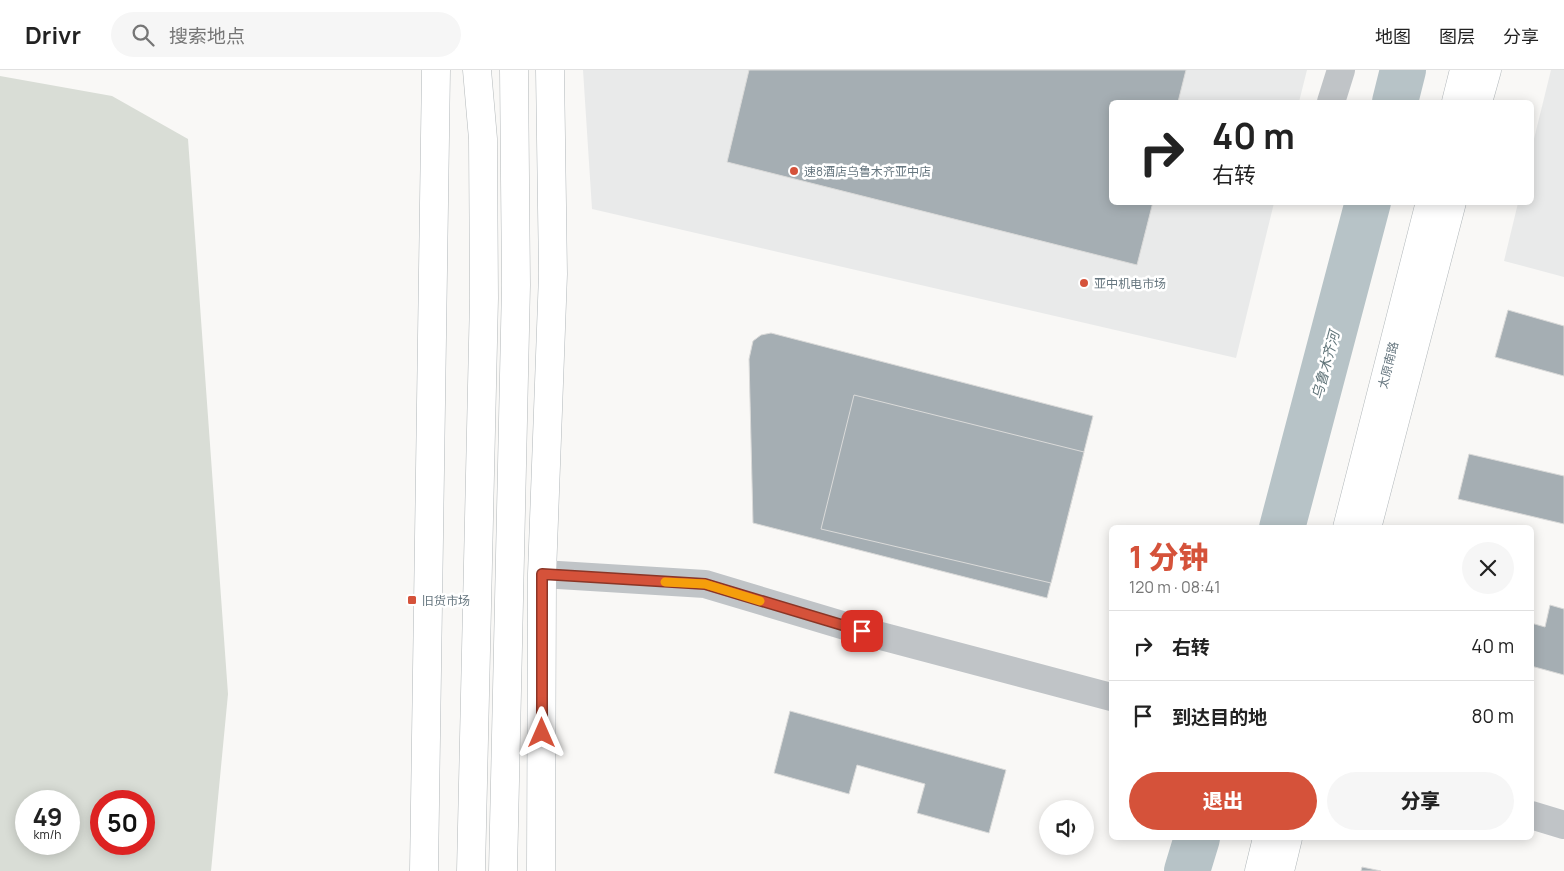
<!DOCTYPE html>
<html lang="zh">
<meta charset="utf-8">
<style>
:root{--surface:#fff;--page:#f6f6f6;--text:#222;--muted:#767676;--line:#e0e0e0;--accent:#d5523a}
body{margin:0;font-family:Manrope,"Noto Sans SC",sans-serif;background:var(--page);color:var(--text);height:100vh;display:flex;flex-direction:column;font-size:19px;white-space:nowrap}
*{box-sizing:border-box;margin:0}
p{font-size:16px;color:var(--muted)}
.icon{flex:none;width:28px;height:28px;fill:none;stroke:currentColor;stroke-width:2;stroke-linecap:round;stroke-linejoin:round}
.map{position:relative;flex:1;overflow:hidden}
.drawer{position:absolute;left:1109px;top:455px;width:425px;height:315px;display:flex;flex-direction:column;background:var(--surface);border-radius:8px;box-shadow:0 2px 12px #0003}
.drawer>*{flex:none}
.top-card{position:absolute;left:1109px;top:30px;width:425px;height:105px;border-radius:8px;box-shadow:0 2px 12px #0003;background:#fff;color:var(--text);overflow:hidden}
.tools{position:absolute;left:1039px;top:730px;display:grid;gap:10px}
.tools a{display:grid;place-items:center;width:55px;height:55px;border-radius:50%;background:var(--surface);box-shadow:0 2px 12px #0003;font-size:25px}
.speed{position:absolute;left:15px;top:720px;display:flex;gap:10px;font-size:25px;font-weight:700;text-align:center}
.speed>*{display:grid;place-content:center;width:65px;height:65px;border-radius:50%;background:var(--surface);box-shadow:0 2px 12px #0003;line-height:1}
.speed small{font-size:12px;font-weight:400}
.speed .limit{border:8px solid #d22;background:#fff;color:#111}
.pin{position:absolute;display:grid;place-items:center;width:42px;height:42px;color:#fff;margin:-21px;border-radius:10px;box-shadow:0 2px 8px #0006}
.me{position:absolute;width:55px;margin:-28px;rotate:0deg;stroke-linejoin:round;filter:drop-shadow(0 0 4px #0008)}
.turn{display:flex;align-items:center;gap:18px;height:105px;padding:0 20px;font-size:22px}
.turn .icon{width:65px;height:65px;stroke-width:2.5}
.turn b{display:block;font-size:35px;line-height:42px}
.round{display:grid;place-items:center;flex:none;width:52px;height:52px;border-radius:26px;background:var(--page)}
.overview{display:flex;align-items:center;justify-content:space-between;height:85px;padding:0 20px}
h1{font-size:30px;font-weight:800;line-height:38px;color:var(--accent)}
.action{display:flex;gap:10px;margin-top:auto;padding:10px 20px}
.action a{flex:1;height:58px;border-radius:30px;background:var(--accent);color:#fff;font-size:20px;font-weight:800;line-height:58px;text-align:center}
.action a+a{background:var(--page);color:var(--text)}
ul{padding:0;list-style:none}
li{display:flex;align-items:center;gap:15px;height:70px;padding:0 20px;border-top:1px solid var(--line)}
li div{flex:1}
li b{display:block;font-size:19px}
li em{font-style:normal}
header{display:flex;align-items:center;gap:30px;box-sizing:border-box;height:70px;padding:0 25px;background:var(--surface);border-bottom:1px solid var(--line)}
header strong{font-size:24px}
nav{display:flex;gap:28px;margin-inline-start:auto;font-size:18px}
.search{width:350px;height:45px;background:var(--page);display:flex;align-items:center;gap:12px;box-sizing:border-box;padding:0 18px;border-radius:28px;color:var(--muted);font-size:19px}
.map>svg:first-child{display:block}
</style>
<header>
<strong>Drivr</strong>
<div class="search"><svg class="icon" aria-label="search" viewBox="0 0 24 24"><circle cx="10" cy="10" r="6"/><path d="M15 15l6 6"/></svg>搜索地点</div>
<nav><a>地图</a><a>图层</a><a>分享</a></nav>
</header>
<div class="map">
<svg width="1564" height="801" viewBox="0 0 1564 801">
<rect width="100%" height="100%" fill="#f9f8f6"/>
<g fill="#e9eaea">
<path d="M583 0H1307L1299 32H1111V132L1274 133 1236 288 592 139Z"/>
<path d="M1551 0H1564V207L1504 191 1518 133 1531 132V81Z"/>
</g>
<path fill="#d9ddd6" fill-rule="evenodd" d="M0 6 112 26 188 69 228 624 211 801H0ZM26 731H69V774H26ZM101 731H144V774H101Z"/>
<g fill="none" stroke-linecap="round" stroke-linejoin="round">
<g stroke="#b7c3c7" stroke-width="46">
<path d="M1395 32 1403 0"/>
<path d="M1282 458 1368 132"/>
<path d="M1187 801 1197 768"/>
</g>
</g>
<g fill="#a5aeb3" stroke="#dadad9">
<path d="M749 0H1186L1178 32H1111V132H1153L1137 195 727 92Z"/>
<path d="M1508 240 1564 256V306L1495 287Z"/>
<path d="M771 263 1093 346 1047 528 753 453 749 289 753 271 761 265Z"/>
<path d="M854 325 1084 382 1051 513 821 459Z"/>
<path d="M1469 384 1564 406V454L1458 429Z"/>
<path d="M1550 535 1564 539V605L1531 596V553L1545 557Z"/>
<path d="M790 641 1006 700 989 763 917 743 925 714 857 695 849 724 774 703Z"/>
<path d="M1362 797 1381 801H1361Z"/>
</g>
<g fill="none" stroke-linecap="round" stroke-linejoin="round">
<defs>
<g id="major">
<path d="M1456 32 1464 0"/>
<path d="M1478 32 1487 0"/>
<path d="M1347 458 1430 132"/>
<path d="M1367 458 1452 132"/>
<path d="M424 801 436 0"/>
<path d="M541 801 542 504 553 204 550 0"/>
<path d="M1259 801 1267 768"/>
<path d="M1280 801 1288 768"/>
</g>
<g id="highway">
<path d="M471 801 484 228 483 69 477 0"/>
<path d="M503 801 516 215 514 0"/>
</g>
</defs>
<use href="#major" stroke="#b1b7ba" stroke-width="29"/>
<use href="#highway" stroke="#b3b8ba" stroke-width="29"/>
<g stroke="#c0c4c7" stroke-width="28">
<path d="M1331 32 1341 0"/>
<path d="M542 504 705 514 862 561 1111 627"/>
<path d="M1531 745 1564 755"/>
</g>
<use href="#major" stroke="#fff" stroke-width="28"/>
<use href="#highway" stroke="#fff" stroke-width="28"/>
</g>
<g fill="none" stroke-linecap="round" stroke-linejoin="round">
<defs>
<path id="route" d="M542 663V504L705 514 862 561"/>
</defs>
<use href="#route" stroke="#8a3526" stroke-width="12"/>
<use href="#route" stroke="#d5523a" stroke-width="9"/>
<path stroke="#f59e0b" stroke-width="9" d="M665 512 705 514 760 531"/>
</g>
<g fill="#d5523a" stroke="#fff" stroke-width="2">
<circle cx="794" cy="101" r="5"/>
<circle cx="1084" cy="213" r="5"/>
<rect x="407" y="525" width="10" height="10" rx="2.5"/>
</g>
<g text-anchor="middle" dominant-baseline="central" stroke-width="5" stroke-linejoin="round" paint-order="stroke">
<g font-size="12" fill="#66767f" stroke="#fff" text-anchor="start">
<text x="804" y="101">速8酒店乌鲁木齐亚中店</text>
<text x="1094" y="213">亚中机电市场</text>
<text x="422" y="530">旧货市场</text>
</g>
<g font-size="12" fill="#66767f" stroke="#fff">
<text transform="translate(1388 295) rotate(-76)">太原南路</text>
</g>
<g font-size="14" font-style="italic" fill="#607479" stroke="#fff">
<text transform="translate(1325 295) rotate(-75)">乌鲁木齐河</text>
</g>
</g>
</svg>
<div class="tools">
<a><svg class="icon" aria-label="sound" viewBox="0 0 24 24"><path d="M4 9h4l5-4v14l-5-4H4zM17 9q2 3 0 6"/></svg></a>
</div>
<div class="speed"><div>49<small>km/h</small></div><div class="limit">50</div></div>
<div class="pin" style="left:862px;top:561px;background:#d93025"><svg class="icon" aria-label="arrive" viewBox="0 0 24 24"><path d="M6 21V4h12l-3 4 3 4H6"/></svg></div>
<svg class="me" style="left:542px;top:663px" viewBox="-20 -20 40 40"><path d="M0-17L14 15 0 8-14 15z" fill="#d5523a" stroke="#fff" stroke-width="4"/></svg>
<div class="top-card">
<div class="turn"><svg class="icon" aria-label="right" viewBox="0 0 24 24"><path d="M7 20v-9h11M14 6l5 5-5 5"/></svg><div><b>40 m</b>右转</div></div>
</div>
<section class="drawer">
<div class="overview"><div><h1>1 分钟</h1><p>120 m · 08:41</p></div><a class="round"><svg class="icon" aria-label="close" viewBox="0 0 24 24"><path d="M6 6l12 12M18 6L6 18"/></svg></a></div>
<ul>
<li><svg class="icon" aria-label="right" viewBox="0 0 24 24"><path d="M7 20v-9h11M14 6l5 5-5 5"/></svg><div><b>右转</b></div><em>40 m</em></li>
<li><svg class="icon" aria-label="arrive" viewBox="0 0 24 24"><path d="M6 21V4h12l-3 4 3 4H6"/></svg><div><b>到达目的地</b></div><em>80 m</em></li>
</ul>
<div class="action"><a>退出</a><a>分享</a></div>
</section>
</div>
